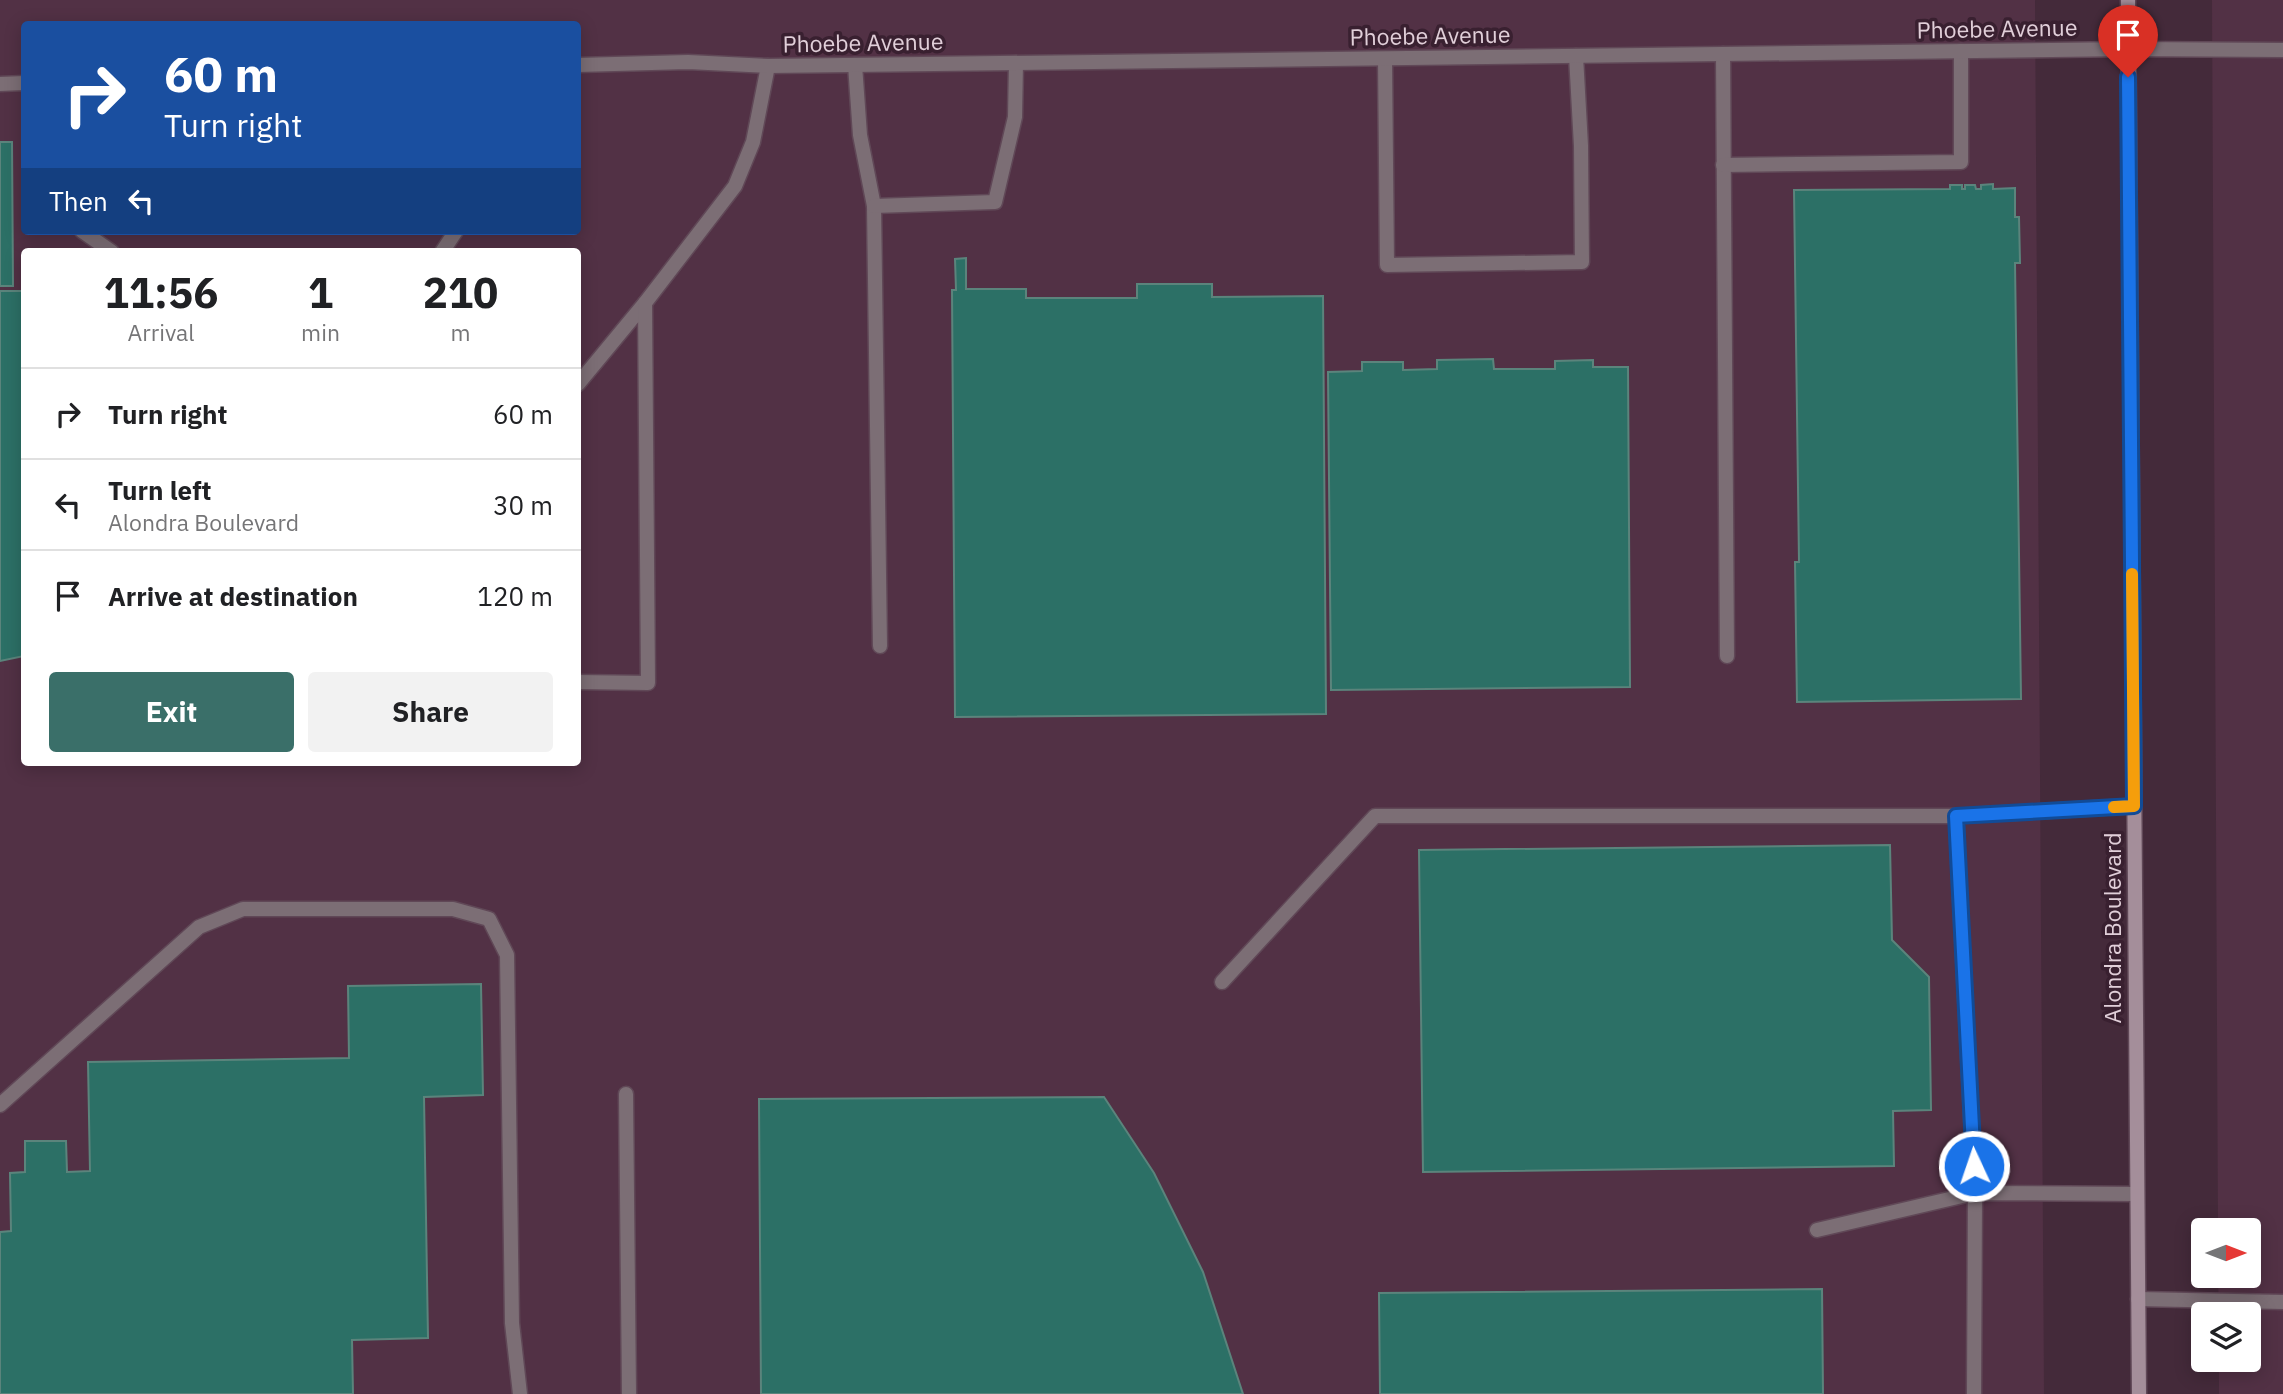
<!DOCTYPE html>
<style>
:root{--surface:#fff;--page:#f2f2f2;--text:#202124;--muted:#757577;--line:#e0e0e0;--accent:#3a6f69}
body{margin:0;font-family:"IBM Plex Sans",sans-serif;background:var(--page);color:var(--text);height:100vh;display:flex;flex-direction:column;font-size:26px;white-space:nowrap}
*{box-sizing:border-box;margin:0}
p{font-size:23px;color:var(--muted)}
.icon{flex:none;width:38px;height:38px;fill:none;stroke:currentColor;stroke-width:2;stroke-linecap:round;stroke-linejoin:round}
.map{position:relative;flex:1;overflow:hidden}
.details{position:absolute;left:21px;top:248px;width:560px;height:518px;display:flex;flex-direction:column;background:var(--surface);border-radius:7px;box-shadow:0 4px 18px #0003}
.details>*{flex:none}
.hud{position:absolute;left:21px;top:21px;width:560px;height:214px;border-radius:7px;box-shadow:0 4px 18px #0003;background:#1a4fa0;color:#fff;overflow:hidden}
.needle{width:46px;rotate:90deg}
.tools{position:absolute;left:2191px;top:1218px;display:grid;gap:14px}
.tools a{display:grid;place-items:center;width:70px;height:70px;border-radius:7px;background:var(--surface);box-shadow:0 4px 18px #0003;font-size:35px}
.pin{position:absolute;display:grid;place-items:center;width:60px;height:60px;color:#fff;margin:-72px -30px;border-radius:50% 50% 50% 0;rotate:-45deg;box-shadow:0 0 7px #0007}
.pin .icon{rotate:45deg}
.me{position:absolute;width:77px;margin:-38px;rotate:357deg;stroke-linejoin:round;filter:drop-shadow(0 0 5px #0008)}
.turn{display:flex;align-items:center;gap:24px;height:147px;padding:0 28px;font-size:32px}
.turn .icon{width:91px;height:91px;stroke-width:2.5}
.turn b{display:block;font-size:49px;line-height:60px}
.then{display:flex;align-items:center;height:66px;padding:0 28px;background:#0003;gap:14px;font-size:26px}
.eta{display:flex;justify-content:space-evenly;align-items:center;height:119px;text-align:center}
.eta b{font-size:42px;font-weight:800;line-height:49px}
.cta{display:flex;gap:14px;margin-top:auto;padding:14px 28px}
.cta a{flex:1;height:80px;border-radius:7px;background:var(--accent);color:#fff;font-size:28px;font-weight:800;line-height:80px;text-align:center}
.cta a+a{background:var(--page);color:var(--text)}
ul{padding:0;list-style:none}
li{display:flex;align-items:center;gap:21px;height:91px;padding:0 28px;border-top:2px solid var(--line)}
li div{flex:1}
li b{display:block;font-size:26px}
li em{font-style:normal}
.map>svg:first-child{display:block}
</style>
<div class="map">
<svg width="2283" height="1394" viewBox="0 0 2283 1394">
<rect width="100%" height="100%" fill="#442a3a"/>
<g fill="#523145" fill-rule="evenodd">
<path d="M0 0H2035L2044 1394H0ZM24 24H578V231H24ZM24 252H578V763H24Z"/>
<path d="M2212 0H2283V1394H2219V1360H2249V1314H2219L2218 1276H2249V1230H2218Z"/>
</g>
<g fill="#2c7066" stroke="#5b847c" stroke-width="2">
<path d="M0 142H12L13 286H0Z"/>
<path d="M1993 184V189L2015 188V217H2019L2020 263H2015L2021 699 1797 702 1795 562H1799L1794 190 1950 189V185H1962V189H1965V185H1975L1976 189H1981V185Z"/>
<path d="M966 258V289H1026V298H1137V284H1212V297L1323 296 1326 714 955 717 952 290H956L955 259Z"/>
<path d="M0 291H24V656L0 661Z"/>
<path d="M1493 359 1494 369H1555V361L1593 360V367H1628L1630 687 1331 690 1328 372 1362 371V362H1403V370L1437 369V360Z"/>
<path d="M1890 845 1892 940 1929 977 1931 1110 1893 1111 1894 1166 1423 1172 1419 850Z"/>
<path d="M481 984 483 1095 424 1097 428 1338 352 1340 353 1394H0V1232L11 1231 10 1173 25 1172V1141H66L67 1172 90 1171 88 1062 349 1058 348 986Z"/>
<path d="M1104 1097 1154 1173 1203 1272 1243 1394H761L759 1099Z"/>
<path d="M1822 1289 1823 1394H1380L1379 1293Z"/>
</g>
<g fill="none" stroke-linecap="round" stroke-linejoin="round">
<defs>
<g id="lane">
<path d="M1723 54 1727 656"/>
<path d="M1385 59 1387 265 1582 262 1581 146 1576 56"/>
<path d="M855 65 860 135 874 206 880 646"/>
<path d="M1723 165 1961 162V51"/>
<path d="M874 206 995 202 1015 117 1016 63"/>
<path d="M82 231 112 252"/>
<path d="M442 252 456 231"/>
<path d="M578 384 645 303"/>
<path d="M578 682 648 683 645 303 735 186 753 142 768 66"/>
<path d="M1956 816 2134 806"/>
<path d="M1222 982 1375 816H1956L1975 1193 1817 1230"/>
<path d="M626 1094 629 1394"/>
<path d="M0 1105 199 927 243 909H453L489 919 507 955 512 1323 520 1394"/>
<path d="M2138 1299 2283 1302"/>
<path d="M1974 1394 1975 1193 2137 1194"/>
</g>
<g id="street">
<path d="M578 65 688 62 768 66 2128 49 2283 50"/>
<path d="M0 84 24 83"/>
</g>
<path id="secondary" d="M2128 0 2139 1394"/>
</defs>
<use href="#lane" stroke="#604857" stroke-width="17"/>
<use href="#street" stroke="#604857" stroke-width="17"/>
<use href="#secondary" stroke="#604857" stroke-width="17"/>
<use href="#lane" stroke="#7c6e75" stroke-width="14"/>
<use href="#street" stroke="#7c6e75" stroke-width="14"/>
<use href="#secondary" stroke="#a48e9a" stroke-width="14"/>
</g>
<g fill="none" stroke-linecap="round" stroke-linejoin="round">
<defs>
<path id="route" d="M1974 1166 1956 816 2134 806 2128 77"/>
</defs>
<use href="#route" stroke="#114b97" stroke-width="18"/>
<use href="#route" stroke="#1a73e8" stroke-width="12"/>
<path stroke="#f59e0b" stroke-width="12" d="M2114 807 2134 806 2132 574"/>
</g>
<g text-anchor="middle" dominant-baseline="central" stroke-width="7" stroke-linejoin="round" paint-order="stroke">
<g font-size="23" fill="#e1cfd9" stroke="#392030">
<text transform="translate(1997 28) rotate(-1)">Phoebe Avenue</text>
<text transform="translate(1430 35) rotate(-1)">Phoebe Avenue</text>
<text transform="translate(863 42) rotate(-1)">Phoebe Avenue</text>
<text transform="translate(2112 928) rotate(-90)">Alondra Boulevard</text>
</g>
</g>
</svg>
<div class="tools">
<a><svg class="needle" viewBox="-14 -14 28 28"><path d="M0-13l5 13h-10z" fill="#e53935"/><path d="M0 13l5-13h-10z" fill="#757577"/></svg></a>
<a><svg class="icon" aria-label="layers" viewBox="0 0 24 24"><path d="M12 4l9 5-9 5-9-5zM3 14l9 5 9-5"/></svg></a>
</div>
<div class="pin" style="left:2128px;top:77px;background:#d93025"><svg class="icon" aria-label="arrive" viewBox="0 0 24 24"><path d="M6 21V4h12l-3 4 3 4H6"/></svg></div>
<svg class="me" style="left:1974px;top:1166px" viewBox="-20 -20 40 40"><circle r="17" fill="#1a73e8" stroke="#fff" stroke-width="3"/><path d="M0-11L8 9 0 5-8 9z" fill="#fff"/></svg>
<div class="hud">
<div class="turn"><svg class="icon" aria-label="right" viewBox="0 0 24 24"><path d="M7 20v-9h11M14 6l5 5-5 5"/></svg><div><b>60 m</b>Turn right</div></div>
<div class="then">Then<svg class="icon" aria-label="left" viewBox="0 0 24 24"><path d="M17 20v-9H6M10 6l-5 5 5 5"/></svg></div>
</div>
<section class="details">
<div class="eta">
<div><b>11:56</b><p>Arrival</p></div>
<div><b>1</b><p>min</p></div>
<div><b>210</b><p>m</p></div>
</div>
<ul>
<li><svg class="icon" aria-label="right" viewBox="0 0 24 24"><path d="M7 20v-9h11M14 6l5 5-5 5"/></svg><div><b>Turn right</b></div><em>60 m</em></li>
<li><svg class="icon" aria-label="left" viewBox="0 0 24 24"><path d="M17 20v-9H6M10 6l-5 5 5 5"/></svg><div><b>Turn left</b><p>Alondra Boulevard</p></div><em>30 m</em></li>
<li><svg class="icon" aria-label="arrive" viewBox="0 0 24 24"><path d="M6 21V4h12l-3 4 3 4H6"/></svg><div><b>Arrive at destination</b></div><em>120 m</em></li>
</ul>
<div class="cta"><a>Exit</a><a>Share</a></div>
</section>
</div>
